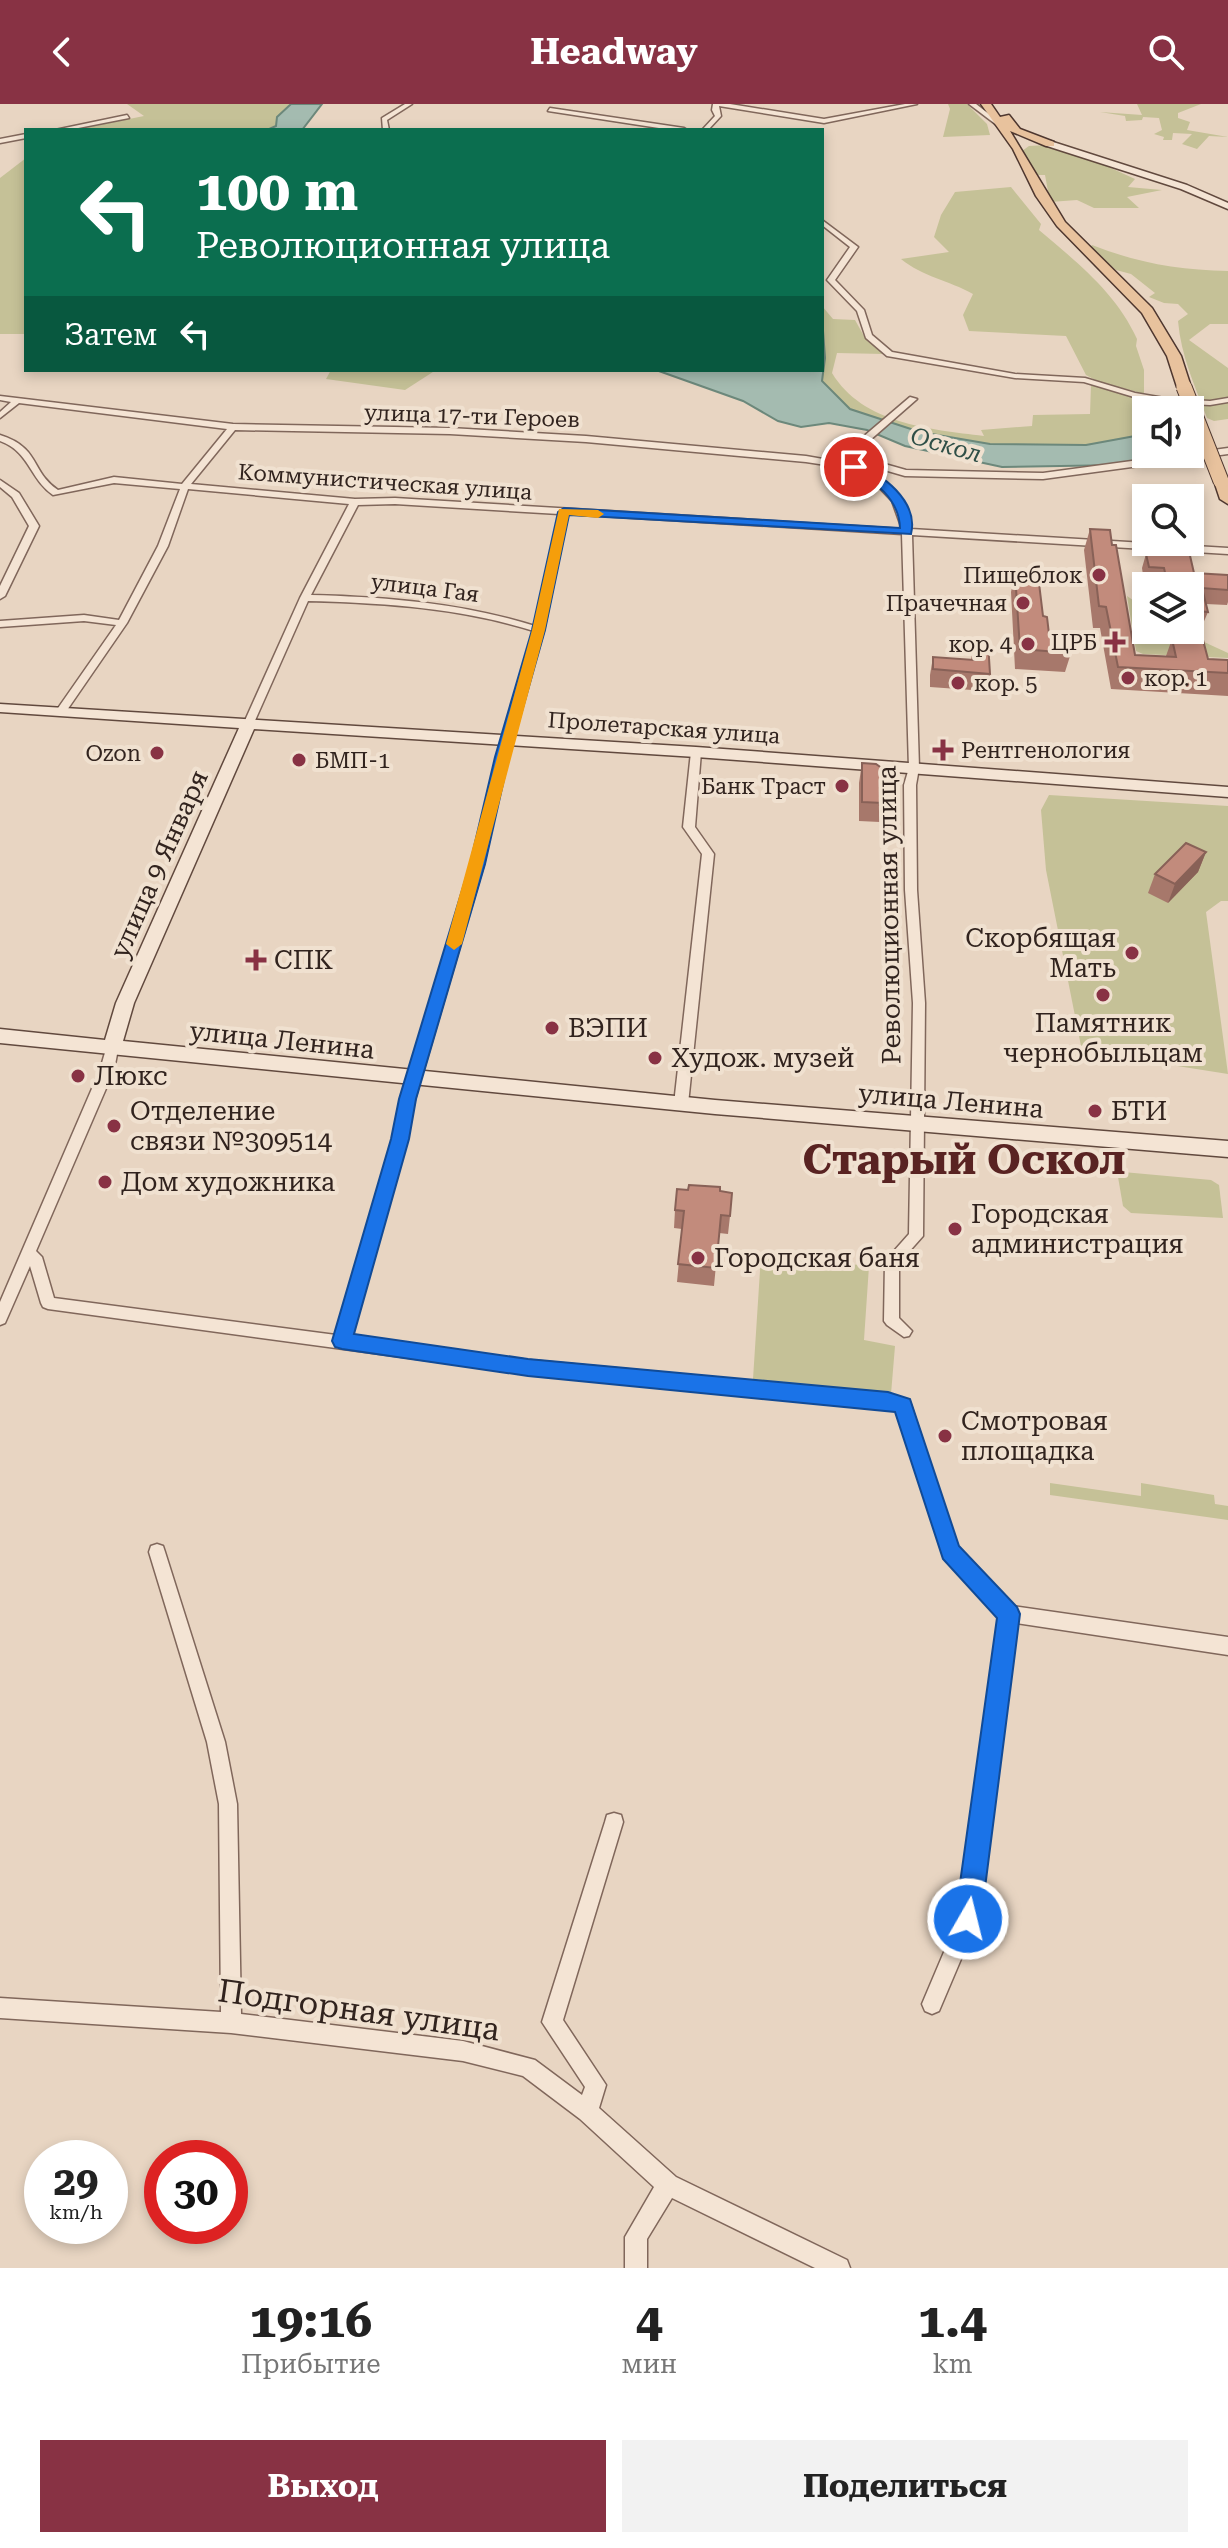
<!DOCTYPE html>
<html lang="ru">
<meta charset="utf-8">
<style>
:root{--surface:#fff;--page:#f2f2f2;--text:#222;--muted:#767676;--accent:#883244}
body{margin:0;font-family:"Roboto Serif",serif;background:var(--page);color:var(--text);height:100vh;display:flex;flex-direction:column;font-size:30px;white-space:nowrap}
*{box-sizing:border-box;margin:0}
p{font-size:26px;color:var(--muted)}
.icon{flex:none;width:44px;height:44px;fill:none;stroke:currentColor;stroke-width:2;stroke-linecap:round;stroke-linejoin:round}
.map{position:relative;height:2164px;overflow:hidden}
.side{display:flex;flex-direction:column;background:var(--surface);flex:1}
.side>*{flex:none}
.banner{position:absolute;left:24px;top:24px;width:800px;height:244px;border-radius:0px;box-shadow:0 4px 12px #0003;background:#0b6e4f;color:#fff;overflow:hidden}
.controls{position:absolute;left:1132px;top:292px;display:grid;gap:16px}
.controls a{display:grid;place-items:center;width:72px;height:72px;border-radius:0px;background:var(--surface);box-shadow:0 4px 12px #0003;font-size:40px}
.speed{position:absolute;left:24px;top:2036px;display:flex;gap:16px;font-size:40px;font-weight:700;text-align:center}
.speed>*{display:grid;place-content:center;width:104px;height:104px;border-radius:50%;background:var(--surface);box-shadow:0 4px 12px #0003;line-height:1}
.speed small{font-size:20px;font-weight:400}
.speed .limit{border:12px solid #d22;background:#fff;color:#111}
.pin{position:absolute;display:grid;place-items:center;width:68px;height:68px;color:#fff;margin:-34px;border:4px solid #fff;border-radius:50%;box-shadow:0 2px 8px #0007}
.me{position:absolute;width:88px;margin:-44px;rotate:8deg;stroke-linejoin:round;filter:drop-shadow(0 0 6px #0008)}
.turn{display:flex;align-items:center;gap:28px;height:168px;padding:0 40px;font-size:36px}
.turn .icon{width:104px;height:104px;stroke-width:2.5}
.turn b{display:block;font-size:56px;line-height:68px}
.then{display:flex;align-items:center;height:76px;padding:0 40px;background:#0003;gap:16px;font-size:30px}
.eta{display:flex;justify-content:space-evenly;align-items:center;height:136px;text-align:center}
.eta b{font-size:48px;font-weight:700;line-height:56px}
.button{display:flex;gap:16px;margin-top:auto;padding:16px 40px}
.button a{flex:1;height:92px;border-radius:0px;background:var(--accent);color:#fff;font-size:32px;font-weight:700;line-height:92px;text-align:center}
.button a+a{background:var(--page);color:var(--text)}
header{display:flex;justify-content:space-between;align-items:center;height:104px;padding:0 40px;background:var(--accent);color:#fff;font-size:36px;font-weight:700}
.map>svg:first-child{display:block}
</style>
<header><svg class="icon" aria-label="back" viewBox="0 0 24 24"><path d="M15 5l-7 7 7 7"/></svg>Headway<svg class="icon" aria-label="search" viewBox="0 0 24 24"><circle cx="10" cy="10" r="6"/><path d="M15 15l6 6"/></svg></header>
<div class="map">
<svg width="1228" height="2164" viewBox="0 0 1228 2164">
<rect width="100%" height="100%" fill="#e8d5c2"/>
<g fill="#c5c197">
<path d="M127 0H291L278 13 276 22 267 26H74L144 12Z"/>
<path d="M948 0H967L987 20 990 31 943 33 950 5Z"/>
<path d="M1095 0H1201L1178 9V14L1190 18 1187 26 1228 33 1209 32 1197 45 1182 40 1192 30 1173 29 1172 36H1163L1164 33 1154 30 1162 26 1159 14 1143 13 1142 16 1126 17 1125 12 1100 8 1142 11 1137 0Z"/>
<path d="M1047 41 1100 59 1135 75 1128 83 1162 86 1127 93 1139 104H1094L1077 96 1050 98 1045 71H1035L1022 47 1029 42Z"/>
<path d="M26 54V230H0V74Z"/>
<path d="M1011 83 1041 120 1039 126C1078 159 1116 189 1137 235L1136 242 1144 266V290L1097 277 1086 271 1066 232 969 227 963 211 973 190C948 176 923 173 901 155L949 148 934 133 941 111 955 88Z"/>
<path d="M1092 141C1138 159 1178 166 1228 167V220H1210L1189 236 1228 264V315L1214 317 1207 314C1195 282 1181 252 1178 217L1188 210 1178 200 1164 199 1149 193 1155 189 1131 170 1116 166 1090 144Z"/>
<path d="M822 202 833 215 855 216 864 232 884 250 837 249 832 269C863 320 929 325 984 332L981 326 1032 322 1033 311 1090 310 1091 281 1174 302 1176 306H1146V330L1086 341 990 340 920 328 850 305 822 277 825 254Z"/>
<path d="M331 266H436L405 286 326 275Z"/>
<path d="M1127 492 1146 505V526H1178L1228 549V554L1143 550 1136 547Z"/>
<path d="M1049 691 1228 702V797H1221L1206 808 1228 970 1082 947 1046 766 1041 706Z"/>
<path d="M1123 1068 1211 1076 1219 1081 1223 1114 1131 1109 1123 1102 1118 1073Z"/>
<path d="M761 1151 869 1162 864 1236 895 1242 891 1290 753 1275Z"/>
<path d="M1050 1379 1141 1392V1379L1214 1391 1215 1400 1228 1402V1416L1050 1391Z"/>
</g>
<g fill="#a4bbb0" stroke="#6c887b" stroke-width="2">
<path d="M291 0H322L302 26H267L276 22 277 13Z"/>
<path d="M822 213 825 254 822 277 850 305 920 328 990 340 1086 341 1146 330V350H1162L1141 358 1120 361 1002 363 905 342 867 326 829 319 801 323 778 317 743 297 656 266H822Z"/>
</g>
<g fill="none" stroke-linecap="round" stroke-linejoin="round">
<defs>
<g id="street">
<path d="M405 0H412L387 16 389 26H383L382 14Z"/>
<path d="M713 0H730L824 15 905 0H917L824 19 719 2 721 12 708 26H702L715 12 712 6Z"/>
<path d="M969 0H976L1003 21 998 22Z"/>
<path d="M550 4 684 24 687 26H672L548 7Z"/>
<path d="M127 11 129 14 68 26H55Z"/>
<path d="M26 30V34L0 39V35Z"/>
<path d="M822 116 858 143 835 176 864 206 872 231 892 248 1015 270 1085 274 1135 289 1170 295 1210 297 1228 294V298L1210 301 1170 299 1134 293 1084 278 1015 274 887 252 866 234 857 207 827 176 850 143 822 121Z"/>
<path d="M0 292 233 320 450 324 586 332 806 352 857 361 877 372 893 386 901 396 911 425 1228 444V450L912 431 919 664 916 681 917 786 925 899 923 1132 899 1159V1214L912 1227 909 1232 904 1233 887 1221 884 1217 885 1157 909 1130 913 899 905 786 904 681 909 664 902 430 568 410 544 526 507 653 484 760 415 995 407 1035 351 1233 528 1256 888 1290 909 1296 911 1301 957 1443 1013 1502 1228 1533V1551L1016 1519 978 1815 939 1907 932 1910 925 1907 922 1900 958 1815 1000 1513 944 1454 897 1306 528 1270 48 1205 43 1203 41 1199 30 1162 5 1219 0 1221V1198L100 966 106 945 112 940 118 945 114 966 36 1147 42 1153 54 1194 336 1231 393 1035 401 995 472 760 497 653 534 527C460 504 385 499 308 497L253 621 252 623H244L243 621 300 494 349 400 188 385 168 442 127 519 65 609H57L56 607 116 521 84 517 0 523V517L84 511 119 516 158 442 180 385 114 379 53 391C29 374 30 348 0 337V331C41 344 30 367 58 386L114 373 182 380 227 325 19 299 0 314V308L11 298 0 296ZM235 326 450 330 586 338 806 358 852 365 871 375 892 397 902 425 395 394 355 395 191 380ZM395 400 559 410 535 522C462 499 387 493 311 491L358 401Z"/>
<path d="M910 293 917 295 853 351 906 366 1043 369 1228 344V350L1043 375 905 372 843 354V350Z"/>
<path d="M0 376 19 389 39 422 5 492 0 495V482L29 422 12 393 0 383Z"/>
<path d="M696 645 701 648 695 723 714 750 688 1000 681 1005 674 1000 702 750 683 723 691 648Z"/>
<path d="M157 1440 163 1442 165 1448 225 1638 237 1700 241 1910 463 1937 535 1956 582 1991 585 1983 542 1918 605 1718 607 1711 614 1709 621 1711 623 1718 563 1916 606 1981 599 2004 676 2073 847 2156 850 2164H815L672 2094 647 2135V2164H625V2133L654 2083 580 2015 523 1972 463 1957 231 1929 0 1914V1894L221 1908 219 1700 207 1638 149 1448 151 1442Z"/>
</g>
<g id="secondary">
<path d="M1050 37 1187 81 1228 99V105L1181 85 1047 42Z"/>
<path d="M0 600 696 643 1228 683V693L696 653 254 625 134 899 123 937 715 996 1228 1037V1053L715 1010 0 939V925L105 936 116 899 239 624 0 608Z"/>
</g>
<g id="primary">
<path d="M981 0H991L1000 13 1009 11 1020 25 1054 38V42H1046L1010 27 1065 118 1152 204 1181 252 1191 283 1189 286 1177 283 1167 252 1142 209 1057 122 1036 92 1013 45Z"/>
<path d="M1221 373 1228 376V400L1220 395 1214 377Z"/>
</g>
</defs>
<use href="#street" stroke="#80675b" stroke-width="3"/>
<use href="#secondary" stroke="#61493e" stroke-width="3"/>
<use href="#primary" stroke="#4e372f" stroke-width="3"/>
<use href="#street" fill="#f4e4d4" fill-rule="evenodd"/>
<use href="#secondary" fill="#f4e4d4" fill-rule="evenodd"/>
<use href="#primary" fill="#e8c29d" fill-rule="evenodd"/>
<defs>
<path id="primary-bridge" d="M1184 283 1221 377"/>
</defs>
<use href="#primary-bridge" stroke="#4e372f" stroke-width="17" stroke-linecap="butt"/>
<use href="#primary-bridge" stroke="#e8c29d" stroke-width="15"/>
</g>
<g fill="#a7786b">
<path d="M1090 425 1112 441 1135 551 1166 552 1172 535 1208 555 1228 569V592L1111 585 1100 524H1093L1084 446Z"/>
<path d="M1163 441 1194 469 1228 471V498L1227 501 1206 500 1208 508 1202 522H1190V482H1160V479L1144 478 1142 464 1146 450H1154L1156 445 1162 446Z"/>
<path d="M1015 469 1043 512 1049 530 1071 549 1065 568 1015 565 1011 488Z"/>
<path d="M975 536 990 570 986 587 930 583V571L933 553 971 556Z"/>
<path d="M862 659 883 699 880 718 859 717V679Z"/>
<path d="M1206 748 1198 768 1168 799 1148 789 1155 770Z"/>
<path d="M720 1087 730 1112 728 1130 719 1129 714 1182 677 1178 682 1125 674 1124 675 1106Z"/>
</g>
<path fill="#886157" d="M1206 748 1198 768 1168 799 1175 780Z"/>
<g fill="#c28b7c" stroke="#886157" stroke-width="2">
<path d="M1090 425 1110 426 1112 441H1116L1135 551 1176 553 1172 535 1203 536 1208 555 1228 556V569L1118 563 1106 503 1099 502Z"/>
<path d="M1163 441 1188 443 1194 469 1228 471V486L1202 484 1208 508 1190 506V482H1168L1164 464 1149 463 1146 450H1157L1156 445 1164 446Z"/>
<path d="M1015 469 1038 471 1043 512 1047 513 1049 530 1068 531 1071 549 1020 545Z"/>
<path d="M975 536 988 538 990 570 933 565V553L974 556Z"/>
<path d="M862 659 876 660 883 665V699L862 698Z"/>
<path d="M1186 739 1206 748 1175 780 1155 770Z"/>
<path d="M689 1081 720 1083V1087L732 1089 730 1112 721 1111 716 1164 678 1160 684 1107 675 1106 677 1085 688 1086Z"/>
</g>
<path fill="#1a73e8" stroke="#114b97" stroke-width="2" d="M854 360C882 368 919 398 911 430L569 411 545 526 509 653 485 760 416 995 409 1035 354 1230 528 1255 888 1288 910 1295 959 1442 1017 1503 1020 1510 981 1815 977 1824 968 1827 959 1824 955 1815 997 1514 943 1455 895 1308 528 1272 342 1245 335 1243 332 1237 391 1035 399 995 470 760 495 653 532 526 558 408 564 404 900 424C899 395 875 376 850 366V361Z"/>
<path fill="#f59e0b" d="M559 405 598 406 604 410 598 414 569 411 545 526 462 840 454 846 446 840 532 526Z"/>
<g fill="#883244" stroke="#f0e1d0" stroke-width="3">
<circle cx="1099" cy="471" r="8"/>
<circle cx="1023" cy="499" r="8"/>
<path d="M1111 526h8v8h8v8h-8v8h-8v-8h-8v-8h8z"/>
<circle cx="1028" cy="540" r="8"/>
<circle cx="1128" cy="574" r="8"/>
<circle cx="958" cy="579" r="8"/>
<path d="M939 634h8v8h8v8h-8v8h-8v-8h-8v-8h8z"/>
<circle cx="157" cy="649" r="8"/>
<circle cx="299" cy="656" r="8"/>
<circle cx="842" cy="682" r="8"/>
<circle cx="1132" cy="849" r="8"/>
<path d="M252 844h8v8h8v8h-8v8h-8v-8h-8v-8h8z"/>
<circle cx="1103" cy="891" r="8"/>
<circle cx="552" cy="924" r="8"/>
<circle cx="655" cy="954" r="8"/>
<circle cx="78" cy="972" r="8"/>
<circle cx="1095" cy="1007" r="8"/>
<circle cx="114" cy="1022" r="8"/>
<circle cx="105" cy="1078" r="8"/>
<circle cx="955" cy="1125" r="8"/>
<circle cx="698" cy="1154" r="8"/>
<circle cx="945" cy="1332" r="8"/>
</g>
<g text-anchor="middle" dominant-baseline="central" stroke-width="8" stroke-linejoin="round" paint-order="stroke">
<g font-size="22" fill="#31231e" stroke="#f0e1d0">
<text transform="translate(472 312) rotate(2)">улица 17-ти Героев</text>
<text transform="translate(385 378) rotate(4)">Коммунистическая улица</text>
<text transform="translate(425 484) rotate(7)">улица Гая</text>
<text transform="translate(664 624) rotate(4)">Пролетарская улица</text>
</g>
<g font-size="22" fill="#31231e" stroke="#f0e1d0" text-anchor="end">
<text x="1083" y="471">Пищеблок</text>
<text x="1007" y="499">Прачечная</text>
<text x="1097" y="538">ЦРБ</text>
<text x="1012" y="540">кор. 4</text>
<text x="1144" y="574" text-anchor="start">кор. 1</text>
<text x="974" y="579" text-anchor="start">кор. 5</text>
<text x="961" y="646" text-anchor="start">Рентгенология</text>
<text x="141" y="649">Ozon</text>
<text x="315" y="656" text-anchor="start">БМП-1</text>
<text x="826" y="682">Банк Траст</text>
</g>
<g font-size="24" font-style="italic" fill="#2f4f47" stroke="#f0e1d0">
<text transform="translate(946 341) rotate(16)">Оскол</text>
</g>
<g font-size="26" fill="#31231e" stroke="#f0e1d0">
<text transform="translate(159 760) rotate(-66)">улица 9 Января</text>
<text transform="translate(889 811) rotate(-91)">Революционная улица</text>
<text transform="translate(282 936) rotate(6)">улица Ленина</text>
<text transform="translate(951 997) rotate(5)">улица Ленина</text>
</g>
<g font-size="26" fill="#31231e" stroke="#f0e1d0" text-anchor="start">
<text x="1116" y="834" text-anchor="end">Скорбящая<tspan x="1116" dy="30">Мать</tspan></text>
<text x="274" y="856">СПК</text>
<text x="1103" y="919" text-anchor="middle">Памятник<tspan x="1103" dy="30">чернобыльцам</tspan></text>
<text x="568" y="924">ВЭПИ</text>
<text x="671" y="954">Худож. музей</text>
<text x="94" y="972">Люкс</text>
<text x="130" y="1007">Отделение<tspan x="130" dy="30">связи №309514</tspan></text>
<text x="1111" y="1007">БТИ</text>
<text x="121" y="1078">Дом художника</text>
<text x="971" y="1110">Городская<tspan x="971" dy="30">администрация</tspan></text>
<text x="714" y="1154">Городская баня</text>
<text x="961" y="1317">Смотровая<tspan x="961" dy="30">площадка</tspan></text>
</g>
<g font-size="32" fill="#31231e" stroke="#f0e1d0">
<text transform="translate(359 1906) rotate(8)">Подгорная улица</text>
</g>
<g font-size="42" font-weight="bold" fill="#592322" stroke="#f0e1d0">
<text x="964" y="1055">Старый Оскол</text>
</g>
</g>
</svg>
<div class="controls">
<a><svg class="icon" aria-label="sound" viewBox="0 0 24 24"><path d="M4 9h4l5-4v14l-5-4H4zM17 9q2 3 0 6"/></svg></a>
<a><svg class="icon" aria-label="search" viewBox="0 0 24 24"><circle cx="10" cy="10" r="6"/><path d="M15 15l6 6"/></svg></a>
<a><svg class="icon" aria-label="layers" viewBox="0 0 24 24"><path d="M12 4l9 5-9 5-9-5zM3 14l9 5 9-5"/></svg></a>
</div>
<div class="speed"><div>29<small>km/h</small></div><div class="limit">30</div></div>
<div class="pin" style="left:854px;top:363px;background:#d93025"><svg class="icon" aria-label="arrive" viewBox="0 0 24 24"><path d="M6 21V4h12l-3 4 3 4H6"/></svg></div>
<svg class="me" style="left:968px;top:1815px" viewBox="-20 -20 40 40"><circle r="17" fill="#1a73e8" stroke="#fff" stroke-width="3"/><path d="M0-11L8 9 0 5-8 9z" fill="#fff"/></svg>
<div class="banner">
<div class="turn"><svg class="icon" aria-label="left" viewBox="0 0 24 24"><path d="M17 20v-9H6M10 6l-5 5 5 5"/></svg><div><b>100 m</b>Революционная улица</div></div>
<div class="then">Затем<svg class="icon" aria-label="left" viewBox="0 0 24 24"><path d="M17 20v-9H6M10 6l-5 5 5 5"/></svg></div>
</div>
</div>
<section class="side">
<div class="eta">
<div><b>19:16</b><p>Прибытие</p></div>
<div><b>4</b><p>мин</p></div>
<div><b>1.4</b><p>km</p></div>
</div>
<div class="button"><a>Выход</a><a>Поделиться</a></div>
</section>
